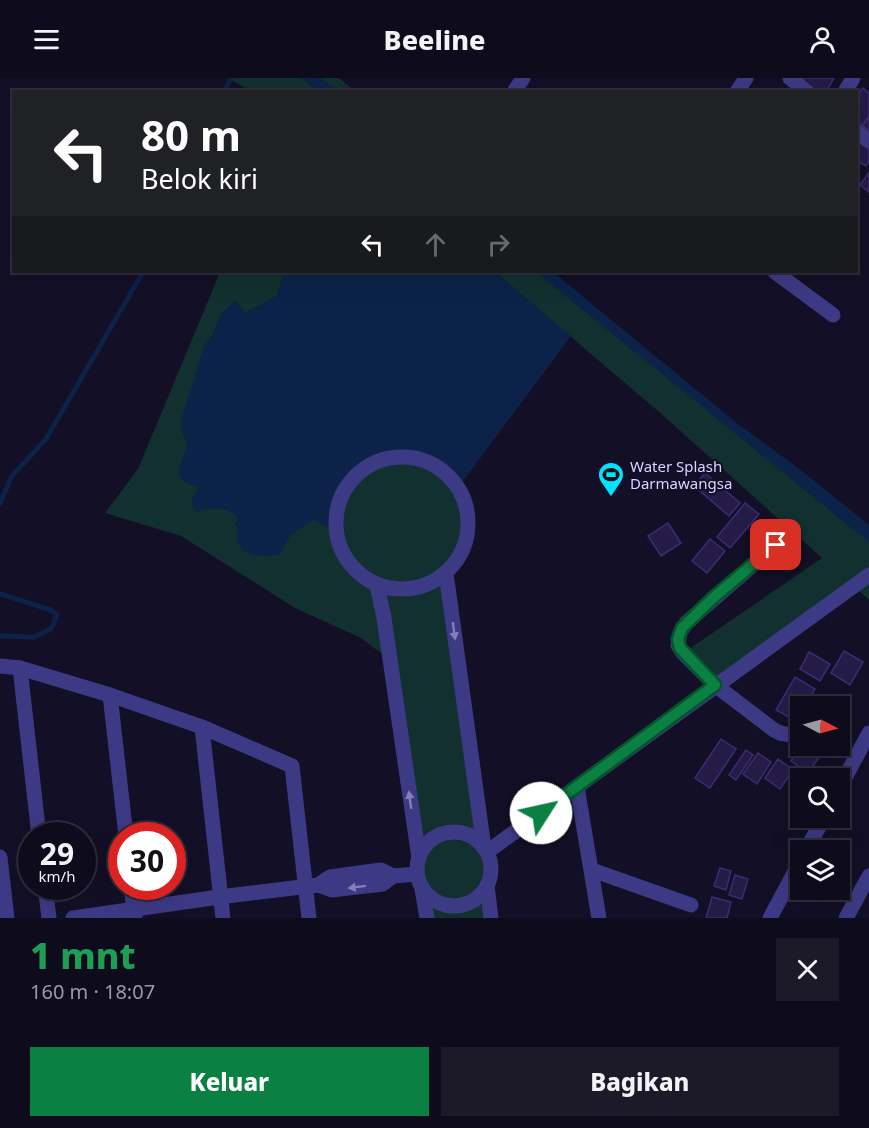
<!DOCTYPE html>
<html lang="id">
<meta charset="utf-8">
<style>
:root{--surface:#0e0b1c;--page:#1c1929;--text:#f1f3f6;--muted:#9b9ba3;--line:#2e2b3b;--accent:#0b8043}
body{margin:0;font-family:"Noto Sans",sans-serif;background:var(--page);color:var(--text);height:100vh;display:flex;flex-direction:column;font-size:22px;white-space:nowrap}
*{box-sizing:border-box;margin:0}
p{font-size:20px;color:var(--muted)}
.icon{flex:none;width:33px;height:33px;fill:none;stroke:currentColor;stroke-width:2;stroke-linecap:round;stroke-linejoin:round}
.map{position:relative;height:840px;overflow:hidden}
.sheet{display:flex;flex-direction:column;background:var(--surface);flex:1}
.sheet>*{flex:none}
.guide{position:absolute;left:12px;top:12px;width:846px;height:183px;border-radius:0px;box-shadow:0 6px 24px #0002,0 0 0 2px var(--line);background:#202124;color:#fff;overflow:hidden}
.needle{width:39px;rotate:96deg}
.tools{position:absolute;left:790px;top:618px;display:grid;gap:12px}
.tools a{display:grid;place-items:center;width:60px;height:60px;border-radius:0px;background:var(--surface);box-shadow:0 6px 24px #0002,0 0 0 2px var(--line);font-size:30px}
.speed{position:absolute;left:18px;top:744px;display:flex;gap:12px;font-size:30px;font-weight:700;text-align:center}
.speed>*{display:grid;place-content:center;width:78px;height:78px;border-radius:50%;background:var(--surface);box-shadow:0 6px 24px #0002,0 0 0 2px var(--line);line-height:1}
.speed small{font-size:15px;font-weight:400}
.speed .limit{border:9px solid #d22;background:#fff;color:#111}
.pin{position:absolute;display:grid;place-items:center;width:51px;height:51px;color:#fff;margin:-26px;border-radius:12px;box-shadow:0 3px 9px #0006}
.me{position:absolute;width:66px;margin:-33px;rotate:55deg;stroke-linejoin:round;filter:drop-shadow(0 0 4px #0008)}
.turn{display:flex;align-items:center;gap:21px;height:126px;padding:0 30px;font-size:27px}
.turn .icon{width:78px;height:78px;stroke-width:2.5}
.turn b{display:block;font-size:42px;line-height:51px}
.lanes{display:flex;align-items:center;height:57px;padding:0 30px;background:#0003;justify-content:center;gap:30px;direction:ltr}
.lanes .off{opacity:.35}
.round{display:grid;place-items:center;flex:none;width:63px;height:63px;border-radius:0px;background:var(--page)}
.summary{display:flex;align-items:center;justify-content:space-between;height:102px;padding:0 30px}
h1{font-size:36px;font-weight:800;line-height:45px;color:#1e9e55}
.action{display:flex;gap:12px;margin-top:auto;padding:12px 30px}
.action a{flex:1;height:69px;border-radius:0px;background:var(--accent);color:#fff;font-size:24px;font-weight:800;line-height:69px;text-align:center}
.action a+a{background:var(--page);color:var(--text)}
header{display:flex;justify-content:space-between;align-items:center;height:78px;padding:0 30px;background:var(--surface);font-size:27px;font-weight:800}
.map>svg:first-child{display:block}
</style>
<header><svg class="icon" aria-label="menu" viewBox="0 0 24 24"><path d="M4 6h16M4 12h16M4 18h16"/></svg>Beeline<svg class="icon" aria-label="person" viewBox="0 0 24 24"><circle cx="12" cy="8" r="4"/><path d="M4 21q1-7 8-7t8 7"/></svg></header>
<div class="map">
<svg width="869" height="840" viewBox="0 0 869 840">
<rect width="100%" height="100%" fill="#130f26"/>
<g fill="#12302f">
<path d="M228 0H302L319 13H250Z"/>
<path d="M320 0H339L355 13H337Z"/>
<path d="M220 194H284L277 218 245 235 235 223 221 236 213 257 205 266 181 349 188 368 179 391 199 409 196 415V433C212 429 224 427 238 439L236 447 279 477 290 457 313 441H336C357 318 530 402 446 495L487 774 491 788 487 808 492 840H427L423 810 417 796 419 780 390 582 361 560 295 530 181 458 105 435 138 391Z"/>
<path d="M495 194H538L858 455 869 448V522L854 508 717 605 683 575 822 480 666 340Z"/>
</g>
<g fill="#0c2248">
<path d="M302 0H320L337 13H319Z"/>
<path d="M284 194H495L571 258 458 410C414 352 334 382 337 455L313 441 290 457 279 477C246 480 232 475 238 439 224 428 212 428 196 434 188 422 194 420 198 409L185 404 179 398V391L188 368 181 349V342L205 266 213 257 221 236 235 223 245 235 277 218Z"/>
<path d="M536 194H553L738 346 801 392 869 447V464Z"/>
</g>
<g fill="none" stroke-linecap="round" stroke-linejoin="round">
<g stroke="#0c2248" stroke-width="5">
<path d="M224 14 231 0"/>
<path d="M0 425 12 398 46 361 143 194"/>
<path d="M0 516 51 532 57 537 51 551 34 559 0 558"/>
</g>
</g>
<g fill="#241b47" stroke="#3b2d73" stroke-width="1.5">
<path d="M797 0H834L826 14H818Z"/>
<path d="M863 10 869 15V38L862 47 856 42V18Z"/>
<path d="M869 39V52L863 48Z"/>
<path d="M856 58 869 67V84L866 88 856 82Z"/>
<path d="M869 94V114L860 107Z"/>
<path d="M705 395 740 425 729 438 694 408Z"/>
<path d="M745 425 759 436 730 470 717 459Z"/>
<path d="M668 445 681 465 661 478 648 458Z"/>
<path d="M710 461 725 473 707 495 692 483Z"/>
<path d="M844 573 863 584 850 607 831 595Z"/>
<path d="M809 574 830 586 820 603 800 591Z"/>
<path d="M795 599 815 611 805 628H801V635L796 643 776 632Z"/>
<path d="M831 619 845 629 840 636V628H824Z"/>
<path d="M721 661 736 671 710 710 695 700Z"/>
<path d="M801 668 826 669 808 695 791 683Z"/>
<path d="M746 672 753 677 736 702 729 697Z"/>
<path d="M758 675 771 684 757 706 743 696Z"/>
<path d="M778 681 793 692 780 711 765 700Z"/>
<path d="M720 790 731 793 726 812 714 808Z"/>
<path d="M735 797 748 801 742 821 729 817Z"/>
<path d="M712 819 731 824 727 840H706Z"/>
</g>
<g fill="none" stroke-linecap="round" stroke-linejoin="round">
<g stroke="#3d3a85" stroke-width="15">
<path d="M790 0 807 14"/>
<path d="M514 14 523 0"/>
<path d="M737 14 746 0"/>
<path d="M845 14 853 0"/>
<path d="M856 53 869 63"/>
<path d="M775 194 833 237"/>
<circle cx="402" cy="445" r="66"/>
<path d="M776 467 686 545 680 555 678 567 683 575 715 607 774 652 780 655 791 657 801 648"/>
<path d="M446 495 484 770"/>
<path d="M377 507 384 540 419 780"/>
<path d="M0 588 20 590"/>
<path d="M110 617 126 758"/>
<path d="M817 628 820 626"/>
<path d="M202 649 223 840"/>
<path d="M577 709 599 840"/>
<path d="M840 709 869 655"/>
<circle cx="454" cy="791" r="37"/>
<path d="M39 758 20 590 110 617 202 649 292 688 309 840"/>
<path d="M806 772 824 740"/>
<path d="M487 774 869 497"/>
<path d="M0 779 7 840"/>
<path d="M592 792 691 827"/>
<path d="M318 807 332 812 348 810 383 806 393 798"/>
<path d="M45 808 49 840"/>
<path d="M131 808 135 840"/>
<path d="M487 808 491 840"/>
<path d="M422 811 427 840"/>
<path d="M73 840 219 819 318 807 330 799 381 792 393 798 417 796"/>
<path d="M770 840 801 782"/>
<path d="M846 840 869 798"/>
</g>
</g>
<defs><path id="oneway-solid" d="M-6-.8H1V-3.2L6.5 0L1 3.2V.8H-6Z" transform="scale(1.5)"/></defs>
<g fill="#837fbc">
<use href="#oneway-solid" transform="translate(454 553) rotate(82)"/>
<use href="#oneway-solid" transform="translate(410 722) rotate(-98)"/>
<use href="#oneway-solid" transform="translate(357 809) rotate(173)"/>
</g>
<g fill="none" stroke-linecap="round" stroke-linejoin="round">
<defs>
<path id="route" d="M541 735 715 607 680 570 678 561 682 550 713 520 776 467"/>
</defs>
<use href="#route" stroke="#07532c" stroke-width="15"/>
<use href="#route" stroke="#0b8043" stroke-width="10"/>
</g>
<defs>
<symbol id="stadium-pin" viewBox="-11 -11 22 30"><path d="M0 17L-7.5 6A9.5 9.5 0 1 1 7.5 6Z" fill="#00e5ff" stroke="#130f26"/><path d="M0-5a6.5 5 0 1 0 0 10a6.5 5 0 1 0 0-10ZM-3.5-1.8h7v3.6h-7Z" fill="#111"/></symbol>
</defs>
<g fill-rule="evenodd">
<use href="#stadium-pin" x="596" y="382" width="30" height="40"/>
</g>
<g text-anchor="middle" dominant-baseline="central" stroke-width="4.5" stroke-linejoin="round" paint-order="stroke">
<g font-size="15" fill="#d9d4ff" stroke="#130f26" text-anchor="start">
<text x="630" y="388">Water Splash<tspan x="630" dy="17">Darmawangsa</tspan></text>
</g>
</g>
</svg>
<div class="tools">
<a><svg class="needle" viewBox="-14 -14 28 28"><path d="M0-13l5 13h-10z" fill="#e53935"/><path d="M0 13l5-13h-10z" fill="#9b9ba3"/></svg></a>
<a><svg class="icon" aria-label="search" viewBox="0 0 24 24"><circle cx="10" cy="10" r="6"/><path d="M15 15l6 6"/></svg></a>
<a><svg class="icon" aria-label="layers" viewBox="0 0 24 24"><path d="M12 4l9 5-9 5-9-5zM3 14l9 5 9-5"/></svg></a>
</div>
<div class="speed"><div>29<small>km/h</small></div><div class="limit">30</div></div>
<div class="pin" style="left:776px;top:467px;background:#d93025"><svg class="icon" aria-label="arrive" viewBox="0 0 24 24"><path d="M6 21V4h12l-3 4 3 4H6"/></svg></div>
<svg class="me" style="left:541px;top:735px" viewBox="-20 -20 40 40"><circle r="19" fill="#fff"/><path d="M0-13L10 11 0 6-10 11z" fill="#0b8043"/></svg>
<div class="guide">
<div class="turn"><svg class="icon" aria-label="left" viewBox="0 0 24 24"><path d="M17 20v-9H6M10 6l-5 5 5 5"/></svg><div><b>80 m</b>Belok kiri</div></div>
<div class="lanes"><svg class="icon" aria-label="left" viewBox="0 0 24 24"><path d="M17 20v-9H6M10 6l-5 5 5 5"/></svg><svg class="icon off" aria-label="ahead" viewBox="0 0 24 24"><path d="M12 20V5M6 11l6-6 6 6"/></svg><svg class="icon off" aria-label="right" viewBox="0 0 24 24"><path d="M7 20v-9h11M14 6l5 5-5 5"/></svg></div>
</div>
</div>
<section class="sheet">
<div class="summary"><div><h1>1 mnt</h1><p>160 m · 18:07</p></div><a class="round"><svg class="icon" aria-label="close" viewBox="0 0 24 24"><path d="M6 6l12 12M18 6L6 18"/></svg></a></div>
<div class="action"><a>Keluar</a><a>Bagikan</a></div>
</section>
